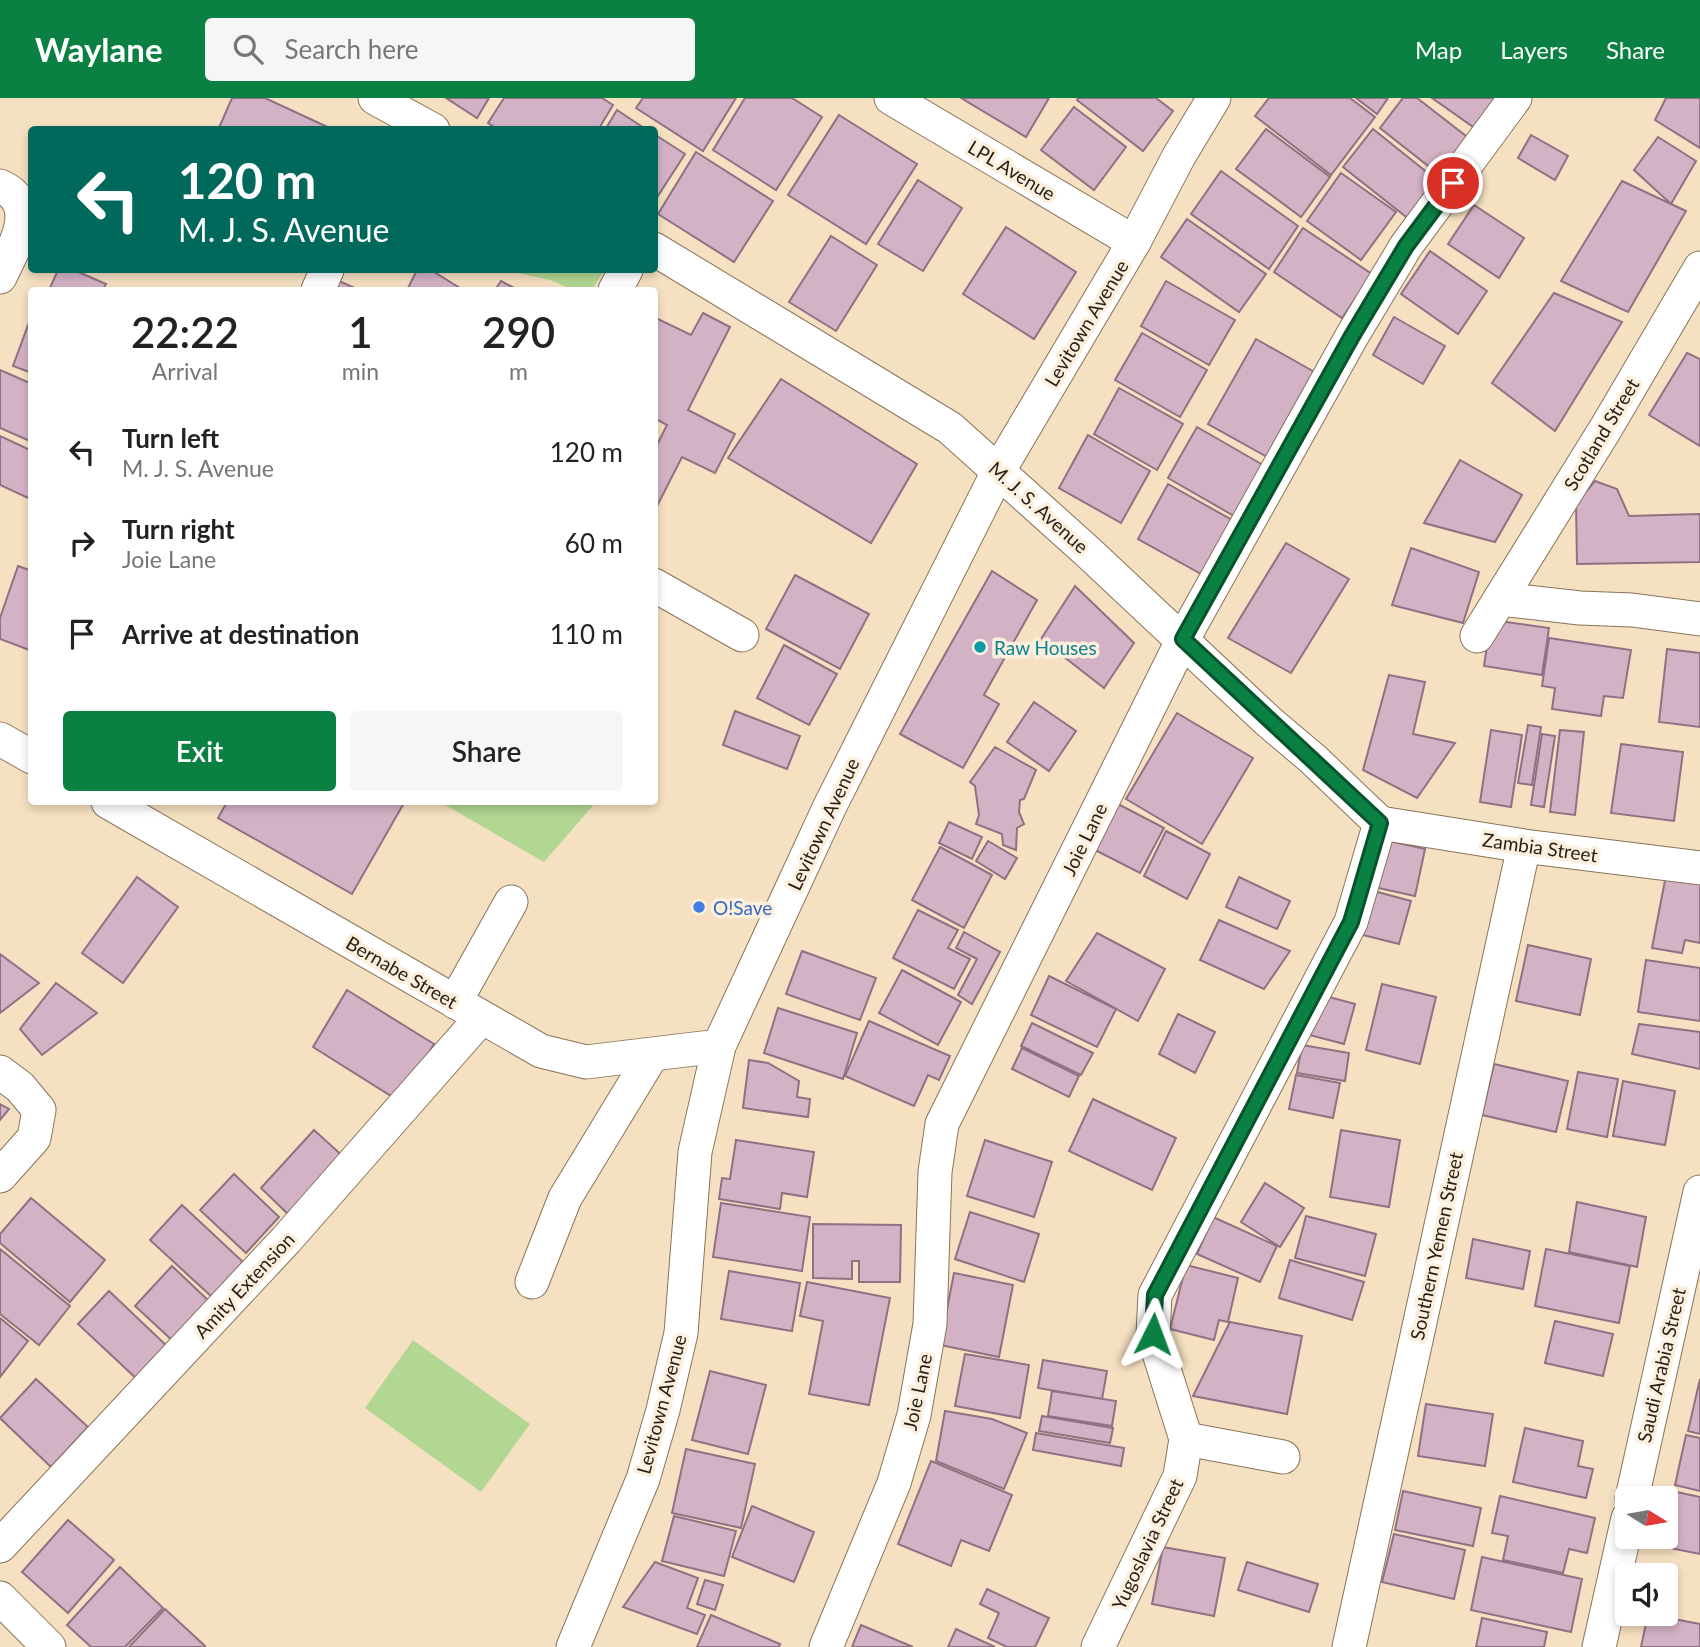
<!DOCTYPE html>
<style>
:root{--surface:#fff;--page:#f6f6f6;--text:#222;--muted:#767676;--accent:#0b8043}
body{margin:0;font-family:Lato,sans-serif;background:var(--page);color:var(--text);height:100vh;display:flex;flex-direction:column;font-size:26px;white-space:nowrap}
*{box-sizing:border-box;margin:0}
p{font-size:23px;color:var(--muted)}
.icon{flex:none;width:38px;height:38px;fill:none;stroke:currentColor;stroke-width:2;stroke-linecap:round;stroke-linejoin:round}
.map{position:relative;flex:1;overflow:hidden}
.panel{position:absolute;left:28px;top:189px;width:630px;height:518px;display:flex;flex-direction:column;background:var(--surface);border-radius:7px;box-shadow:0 4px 10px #0003}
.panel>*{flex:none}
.banner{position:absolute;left:28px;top:28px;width:630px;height:147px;border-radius:7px;box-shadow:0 4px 10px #0003;background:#00695c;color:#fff;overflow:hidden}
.needle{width:46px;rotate:101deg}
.buttons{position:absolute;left:1615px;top:1388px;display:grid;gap:14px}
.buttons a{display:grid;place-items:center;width:63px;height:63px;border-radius:7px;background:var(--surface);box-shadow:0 4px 10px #0003;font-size:35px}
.pin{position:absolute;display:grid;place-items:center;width:60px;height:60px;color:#fff;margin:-30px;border:4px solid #fff;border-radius:50%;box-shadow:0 2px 7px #0007}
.me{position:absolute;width:77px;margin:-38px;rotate:3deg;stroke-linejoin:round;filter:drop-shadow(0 0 5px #0008)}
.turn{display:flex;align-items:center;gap:24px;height:147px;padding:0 35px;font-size:32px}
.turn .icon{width:91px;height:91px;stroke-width:2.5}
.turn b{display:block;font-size:49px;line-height:60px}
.eta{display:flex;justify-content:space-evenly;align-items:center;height:119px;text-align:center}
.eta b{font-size:42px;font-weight:600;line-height:49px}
.primary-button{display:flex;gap:14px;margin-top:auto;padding:14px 35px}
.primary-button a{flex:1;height:80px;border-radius:7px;background:var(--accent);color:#fff;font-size:28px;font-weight:600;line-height:80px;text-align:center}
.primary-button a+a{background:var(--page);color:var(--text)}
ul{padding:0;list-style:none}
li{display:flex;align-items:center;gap:21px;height:91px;padding:0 35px}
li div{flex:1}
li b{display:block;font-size:26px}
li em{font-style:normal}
header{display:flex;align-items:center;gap:42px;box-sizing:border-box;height:98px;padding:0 35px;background:var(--accent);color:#fff}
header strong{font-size:33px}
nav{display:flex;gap:38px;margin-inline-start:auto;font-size:24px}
.search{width:490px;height:63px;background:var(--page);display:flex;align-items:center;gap:18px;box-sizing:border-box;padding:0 24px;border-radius:7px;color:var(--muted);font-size:26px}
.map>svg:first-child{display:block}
</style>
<header>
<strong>Waylane</strong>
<div class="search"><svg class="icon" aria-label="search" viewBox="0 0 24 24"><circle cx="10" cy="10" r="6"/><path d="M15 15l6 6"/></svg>Search here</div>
<nav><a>Map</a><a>Layers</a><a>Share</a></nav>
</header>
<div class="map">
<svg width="1700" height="1549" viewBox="0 0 1700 1549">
<rect width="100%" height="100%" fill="#f6e0c2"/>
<g fill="#b2d792">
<path d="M504 172H604L592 192H574L550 182Z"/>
<path d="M440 704H596L544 764Z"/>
<path d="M413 1242 530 1326 481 1394 365 1310Z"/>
</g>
<g fill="#d4b2c6" stroke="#8f7183" stroke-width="2">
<path d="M232 0H265L334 32H218Z"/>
<path d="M446 0H489L477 20Z"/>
<path d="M504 0H602L613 7 598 32H499L488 25Z"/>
<path d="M643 0H736L703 53 636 10Z"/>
<path d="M745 0H792L822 19 776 92 713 52Z"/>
<path d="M961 0H1049L1026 39Z"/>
<path d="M1078 0H1156L1173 13 1143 53 1077 2Z"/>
<path d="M1269 0H1350L1375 19 1331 77 1255 18Z"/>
<path d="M1356 0H1388L1377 16Z"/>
<path d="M1403 0H1417L1475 45 1446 82 1380 30Z"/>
<path d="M1432 0H1503L1479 33Z"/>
<path d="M1666 0H1700V50L1655 22Z"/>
<path d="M1074 9 1126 49 1094 92 1041 52Z"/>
<path d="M617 12 647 32H605Z"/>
<path d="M839 17 917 66 866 146 788 97Z"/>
<path d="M1266 31 1330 79 1301 119 1236 71Z"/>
<path d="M1373 31 1439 84 1410 122 1343 69Z"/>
<path d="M654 36 685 56 654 104Z"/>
<path d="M1531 37 1568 58 1555 82 1518 60Z"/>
<path d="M1658 39 1696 63 1671 106 1634 72Z"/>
<path d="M696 54 773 103 734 164 658 116Z"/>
<path d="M1221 73 1298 128 1269 171 1191 116Z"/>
<path d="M1341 75 1396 114 1361 162 1307 123Z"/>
<path d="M918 82 962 110 923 173 878 146Z"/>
<path d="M1622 83 1686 113 1628 214 1561 183Z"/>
<path d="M1474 107 1524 140 1499 180 1448 146Z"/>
<path d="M1187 121 1266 176 1239 214 1161 159Z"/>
<path d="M1006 129 1076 174 1034 241 963 196Z"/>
<path d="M1303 130 1372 176 1342 220 1274 174Z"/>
<path d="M831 138 877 167 836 233 789 204Z"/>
<path d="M1430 153 1487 193 1458 236 1401 196Z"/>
<path d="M58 172H74L106 186 103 192H49Z"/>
<path d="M417 172H431L463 192H407Z"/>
<path d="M337 182 359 192H333Z"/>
<path d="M501 183 518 192H495Z"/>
<path d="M1166 183 1235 222 1209 267 1141 228Z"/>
<path d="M1554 195 1622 224 1555 333 1492 285Z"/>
<path d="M703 215 730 229 688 312 735 336 715 375 682 359 654 414V353L667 327 654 320V219L691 237Z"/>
<path d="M31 219H32V275L13 268Z"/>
<path d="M1394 219 1445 248 1423 286 1373 257Z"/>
<path d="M1142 235 1207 272 1180 319 1115 282Z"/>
<path d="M1256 241 1318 276 1269 360 1208 326Z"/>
<path d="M1687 255 1700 261V348L1649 317Z"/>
<path d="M0 272 32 286V344L0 330Z"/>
<path d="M781 281 917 366 871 445 728 360Z"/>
<path d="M1119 290 1183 326 1157 372 1094 336Z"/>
<path d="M1197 329 1263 367 1234 418 1168 380Z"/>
<path d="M1088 337 1150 373 1121 425 1059 390Z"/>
<path d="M0 338 32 353V392L28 400 0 387Z"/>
<path d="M1460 362 1522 397 1495 444 1424 425Z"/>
<path d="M1595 383 1617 391 1629 418 1700 416V464L1577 466 1576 405Z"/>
<path d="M1168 386 1232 422 1201 476 1138 441Z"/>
<path d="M1286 445 1349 481 1291 575 1228 540Z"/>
<path d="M1411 450 1479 474 1463 525 1392 507Z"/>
<path d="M18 468 32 473V553L0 541V520Z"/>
<path d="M992 473 1037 502 984 597 999 606 963 670 900 636Z"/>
<path d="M795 477 869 516 840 571 766 531Z"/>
<path d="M1075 488 1134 545 1104 590 1041 541Z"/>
<path d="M1491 522 1549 530 1542 577 1484 568Z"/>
<path d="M1549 540 1631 552 1623 600 1604 598 1601 618 1552 611 1555 590 1542 588Z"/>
<path d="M784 547 837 576 809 627 757 600Z"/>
<path d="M1667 551 1700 555V629L1659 624Z"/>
<path d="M1389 577 1425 584 1413 636 1455 645 1417 700 1363 672Z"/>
<path d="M1034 604 1076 633 1049 673 1007 644Z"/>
<path d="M735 613 800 638 787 671 723 647Z"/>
<path d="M1177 615 1253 660 1202 746 1126 701Z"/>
<path d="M1528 627 1541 629 1532 687 1518 685Z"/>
<path d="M1491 632 1522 637 1511 709 1480 704Z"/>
<path d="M1560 632 1584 634 1575 717 1550 714Z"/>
<path d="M1542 636 1555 638 1544 709 1531 707Z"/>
<path d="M1621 646 1683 654 1674 723 1611 715Z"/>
<path d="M995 649 1036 672 1024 701 1020 702 1019 714 1024 726 1017 730 1016 752 1003 747 1002 736 976 726 979 717 975 688 970 684Z"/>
<path d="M227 704H402L404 705 352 796 218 720Z"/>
<path d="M1118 706 1164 730 1140 775 1095 752Z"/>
<path d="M949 724 982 739 972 761 939 745Z"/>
<path d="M1166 733 1210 756 1187 801 1144 778Z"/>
<path d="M1385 742 1425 751 1415 798 1374 789Z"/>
<path d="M988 743 1017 760 1005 781 976 763Z"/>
<path d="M940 749 992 777 964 830 912 802Z"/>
<path d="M1666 777 1700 784V845L1685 842 1682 855 1652 850Z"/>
<path d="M137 779 178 809 123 885 82 855Z"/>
<path d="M1239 779 1290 803 1277 831 1226 809Z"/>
<path d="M1370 792 1411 803 1399 846 1359 836Z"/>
<path d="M918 812 958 832 948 850 970 861 954 891 893 860Z"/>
<path d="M1219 822 1290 853 1264 891 1200 862Z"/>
<path d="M964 834 1000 854 972 906 958 897 977 861 956 850Z"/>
<path d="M1097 835 1165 871 1138 923 1066 883Z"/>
<path d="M1528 847 1591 861 1580 917 1516 903Z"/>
<path d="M802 853 876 880 860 922 786 896Z"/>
<path d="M0 856 39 885 0 915Z"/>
<path d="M1646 862 1700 870V923L1638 914Z"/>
<path d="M902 872 961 904 938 947 879 915Z"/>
<path d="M1049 878 1116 911 1097 949 1031 917Z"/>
<path d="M56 885 97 915 42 957 20 931Z"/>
<path d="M1382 886 1436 899 1420 966 1366 952Z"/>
<path d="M347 892 434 946 399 1003 313 949Z"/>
<path d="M1318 896 1355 906 1344 946 1306 936Z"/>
<path d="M778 910 857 935 843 981 764 955Z"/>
<path d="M1178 916 1215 934 1195 975 1159 956Z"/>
<path d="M869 923 950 958 939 982 928 977 914 1008 845 978Z"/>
<path d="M1032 925 1093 955 1081 977 1021 948Z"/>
<path d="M1639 926 1700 934V971L1632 956Z"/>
<path d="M1302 947 1349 955 1345 983 1297 975Z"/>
<path d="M1022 950 1079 978 1069 999 1012 971Z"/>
<path d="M749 962 768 965 799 983 797 999 810 1001 808 1019 743 1010Z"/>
<path d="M1494 966 1568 983 1556 1034 1482 1017Z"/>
<path d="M1578 974 1618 981 1607 1039 1567 1031Z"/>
<path d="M1296 977 1340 985 1333 1020 1289 1011Z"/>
<path d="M1623 983 1675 993 1665 1047 1613 1038Z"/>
<path d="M1093 1001 1176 1040 1152 1092 1069 1053Z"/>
<path d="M0 1006 9 1011 0 1022Z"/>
<path d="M314 1032 346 1061 292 1120 261 1090Z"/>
<path d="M1341 1032 1400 1042 1389 1109 1330 1099Z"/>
<path d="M736 1042 814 1054 807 1099 782 1095 780 1111 719 1101 722 1080 730 1081Z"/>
<path d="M985 1042 1052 1064 1034 1119 967 1098Z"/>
<path d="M234 1076 279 1119 246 1155 200 1112Z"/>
<path d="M1265 1085 1304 1110 1280 1149 1241 1124Z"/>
<path d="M31 1100 105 1162 70 1204 0 1145V1136Z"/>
<path d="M1577 1104 1646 1119 1637 1169 1569 1154Z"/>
<path d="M721 1105 810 1119 802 1173 713 1159Z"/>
<path d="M182 1107 243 1164 212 1199 150 1142Z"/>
<path d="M970 1114 1039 1136 1024 1184 955 1161Z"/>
<path d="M1306 1118 1376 1136 1365 1178 1295 1160Z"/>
<path d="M1213 1119 1277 1148 1260 1184 1197 1156Z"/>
<path d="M813 1126 901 1127 900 1184H859V1163H852V1181L813 1180Z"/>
<path d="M1473 1141 1530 1153 1523 1191 1466 1180Z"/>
<path d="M0 1151 70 1208 39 1247 0 1216Z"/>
<path d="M1546 1151 1630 1168 1619 1225 1535 1208Z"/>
<path d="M1290 1162 1364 1184 1352 1222 1279 1200Z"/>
<path d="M1186 1167 1238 1180 1228 1224 1219 1222 1214 1242 1170 1231Z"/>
<path d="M172 1168 210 1204 174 1244 135 1208Z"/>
<path d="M729 1173 800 1185 792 1233 721 1221Z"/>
<path d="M954 1175 1013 1187 999 1259 940 1247Z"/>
<path d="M807 1184 890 1200 869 1307 809 1296 823 1223 800 1218Z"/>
<path d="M109 1193 169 1250 139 1283 78 1226Z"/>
<path d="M0 1220 28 1243 0 1279Z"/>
<path d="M1555 1223 1613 1236 1603 1278 1545 1265Z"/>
<path d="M1230 1224 1302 1238 1287 1316 1193 1298Z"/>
<path d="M965 1256 1029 1267 1020 1320 955 1308Z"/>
<path d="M1043 1262 1107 1273 1102 1301 1038 1290Z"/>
<path d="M710 1273 766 1287 748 1356 692 1342Z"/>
<path d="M36 1281 88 1329 51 1369 0 1320Z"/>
<path d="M1700 1281V1336L1688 1333Z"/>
<path d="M1052 1293 1116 1303 1112 1328 1048 1318Z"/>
<path d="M1426 1306 1493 1316 1485 1368 1418 1358Z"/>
<path d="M945 1313 992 1321 1027 1335 1004 1391 936 1363Z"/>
<path d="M1042 1318 1113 1330 1110 1345 1039 1333Z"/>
<path d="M1525 1330 1583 1343 1578 1368 1593 1371 1586 1400 1513 1384Z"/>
<path d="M1036 1335 1124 1350 1121 1368 1033 1352Z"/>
<path d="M1686 1337 1700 1340V1393L1675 1387Z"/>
<path d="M686 1351 755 1366 741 1430 672 1415Z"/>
<path d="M931 1363 1012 1397 989 1453 961 1442 951 1468 898 1446Z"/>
<path d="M1403 1393 1481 1410 1473 1448 1395 1432Z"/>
<path d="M1672 1393 1700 1399V1456L1660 1448 1662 1438H1666V1420Z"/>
<path d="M1500 1398 1595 1420 1587 1455 1569 1451 1563 1475 1503 1462 1508 1438 1492 1435Z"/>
<path d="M752 1408 814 1434 794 1484 732 1459Z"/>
<path d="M674 1418 736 1433 724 1478 662 1463Z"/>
<path d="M68 1422 114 1462 68 1515 22 1474Z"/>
<path d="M1394 1436 1465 1452 1454 1501 1382 1484Z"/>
<path d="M1163 1449 1225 1460 1214 1518 1152 1506Z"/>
<path d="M1482 1459 1582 1481 1571 1534 1471 1512Z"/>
<path d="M655 1464 698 1480 687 1510 705 1517 697 1536 623 1509Z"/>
<path d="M1247 1464 1318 1486 1309 1514 1238 1492Z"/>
<path d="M120 1469 163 1510 125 1549H91L67 1527Z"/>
<path d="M705 1482 723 1487 715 1512 697 1506Z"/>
<path d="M987 1491 1049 1520 1035 1549H1007L988 1540 999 1515 980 1506Z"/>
<path d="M165 1511 205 1548V1549H129Z"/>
<path d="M1648 1516 1700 1526V1549H1641Z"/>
<path d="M711 1517 780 1546 779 1549H697Z"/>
<path d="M1482 1520 1547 1534 1544 1549H1476Z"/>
<path d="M861 1527 913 1549H852Z"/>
<path d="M956 1531 995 1549H948Z"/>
</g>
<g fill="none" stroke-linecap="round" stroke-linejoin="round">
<defs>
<g id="minor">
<path d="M375 0 433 32"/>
<path d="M891 0 1134 144"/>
<path d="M0 88C42 106 13 151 0 179"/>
<path d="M654 151 950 330 1089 455 1268 623 1313 661 1380 725"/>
<path d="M318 192 327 172"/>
<path d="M615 192 626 172"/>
<path d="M654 487 742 537"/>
<path d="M1500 501 1580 510 1632 512 1700 521"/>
<path d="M1477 538 1606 330 1700 170"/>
<path d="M0 641 32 659"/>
<path d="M108 704 541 953 586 964 719 948"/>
<path d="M1380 725 1524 748 1700 770"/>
<path d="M455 904 511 804"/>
<path d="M0 974 20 989 39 1012 34 1040 0 1078"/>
<path d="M532 1184 565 1100 652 957"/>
<path d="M1186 1341 1283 1359"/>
<path d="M1632 1400 1700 1094"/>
<path d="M0 1448 286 1142 481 920"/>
<path d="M0 1500 49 1549"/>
<path d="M573 1549 643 1381 663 1312 681 1235 695 1054 719 948 830 708 999 372 1134 144 1179 58 1214 0"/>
<path d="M826 1549 894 1385 914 1317 930 1226 935 1074 942 1026 1183 541 1352 238 1406 148 1515 0"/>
<path d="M1098 1549 1180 1378 1186 1341 1153 1236 1155 1197 1351 824 1380 725"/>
<path d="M1349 1549 1524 748"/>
<path d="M1599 1549 1628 1420"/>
</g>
</defs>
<use href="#minor" stroke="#887459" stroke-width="35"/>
<use href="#minor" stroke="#fff" stroke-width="33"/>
</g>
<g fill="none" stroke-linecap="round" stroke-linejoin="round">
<defs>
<path id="route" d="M1153 1236 1155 1197 1351 824 1380 725 1183 541 1352 238 1406 148 1453 85"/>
</defs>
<use href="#route" stroke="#07532c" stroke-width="18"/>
<use href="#route" stroke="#0b8043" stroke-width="12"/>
</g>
<circle fill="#0f9aa8" stroke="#fcefdd" stroke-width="2.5" cx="980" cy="549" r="7"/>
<circle fill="#3f7fe0" stroke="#fcefdd" stroke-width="2.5" cx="699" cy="809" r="7"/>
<g text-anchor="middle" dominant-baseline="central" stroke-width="7" stroke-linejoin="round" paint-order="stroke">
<g font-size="19" fill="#271f14" stroke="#fcefdd">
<text transform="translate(1012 72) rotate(31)">LPL Avenue</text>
<text transform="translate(1086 225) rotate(-59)">Levitown Avenue</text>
<text transform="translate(1601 336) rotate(-59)">Scotland Street</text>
<text transform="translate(1039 409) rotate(42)">M. J. S. Avenue</text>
<text transform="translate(823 726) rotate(-65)">Levitown Avenue</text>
<text transform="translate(1084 741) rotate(-64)">Joie Lane</text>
<text transform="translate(1540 749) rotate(8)">Zambia Street</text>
<text transform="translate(402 874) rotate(30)">Bernabe Street</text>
<text transform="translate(1436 1148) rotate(-78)">Southern Yemen Street</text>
<text transform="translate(244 1187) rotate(-47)">Amity Extension</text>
<text transform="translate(1661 1267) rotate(-77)">Saudi Arabia Street</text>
<text transform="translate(917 1294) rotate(-78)">Joie Lane</text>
<text transform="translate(661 1306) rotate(-75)">Levitown Avenue</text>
<text transform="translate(1147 1446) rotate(-65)">Yugoslavia Street</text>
</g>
<g font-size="19" fill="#0d838f" stroke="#fcefdd" text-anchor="start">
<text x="994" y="549">Raw Houses</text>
</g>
<g font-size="19" fill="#366cbe" stroke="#fcefdd" text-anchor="start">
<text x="713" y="809">O!Save</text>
</g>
</g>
</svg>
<div class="buttons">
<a><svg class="needle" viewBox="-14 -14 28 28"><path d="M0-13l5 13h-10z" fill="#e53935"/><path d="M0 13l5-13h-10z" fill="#767676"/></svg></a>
<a><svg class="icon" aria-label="sound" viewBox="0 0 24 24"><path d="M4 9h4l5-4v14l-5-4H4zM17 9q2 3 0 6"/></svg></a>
</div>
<div class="pin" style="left:1453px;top:85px;background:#d93025"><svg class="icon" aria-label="arrive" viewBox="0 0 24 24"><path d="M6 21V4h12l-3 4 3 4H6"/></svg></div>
<svg class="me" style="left:1153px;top:1236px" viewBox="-20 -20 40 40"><path d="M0-17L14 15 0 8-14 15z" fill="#0b8043" stroke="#fff" stroke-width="4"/></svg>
<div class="banner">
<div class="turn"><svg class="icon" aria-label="left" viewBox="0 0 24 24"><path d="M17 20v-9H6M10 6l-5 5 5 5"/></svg><div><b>120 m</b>M. J. S. Avenue</div></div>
</div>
<section class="panel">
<div class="eta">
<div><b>22:22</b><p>Arrival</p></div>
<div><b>1</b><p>min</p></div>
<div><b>290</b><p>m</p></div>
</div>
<ul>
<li><svg class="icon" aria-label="left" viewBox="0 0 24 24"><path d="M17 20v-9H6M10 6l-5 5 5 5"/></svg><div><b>Turn left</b><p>M. J. S. Avenue</p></div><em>120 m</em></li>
<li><svg class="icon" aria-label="right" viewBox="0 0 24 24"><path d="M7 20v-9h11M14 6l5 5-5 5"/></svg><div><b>Turn right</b><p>Joie Lane</p></div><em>60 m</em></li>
<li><svg class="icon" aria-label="arrive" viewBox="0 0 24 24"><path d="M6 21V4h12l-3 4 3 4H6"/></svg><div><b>Arrive at destination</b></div><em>110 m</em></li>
</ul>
<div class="primary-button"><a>Exit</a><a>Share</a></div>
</section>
</div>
